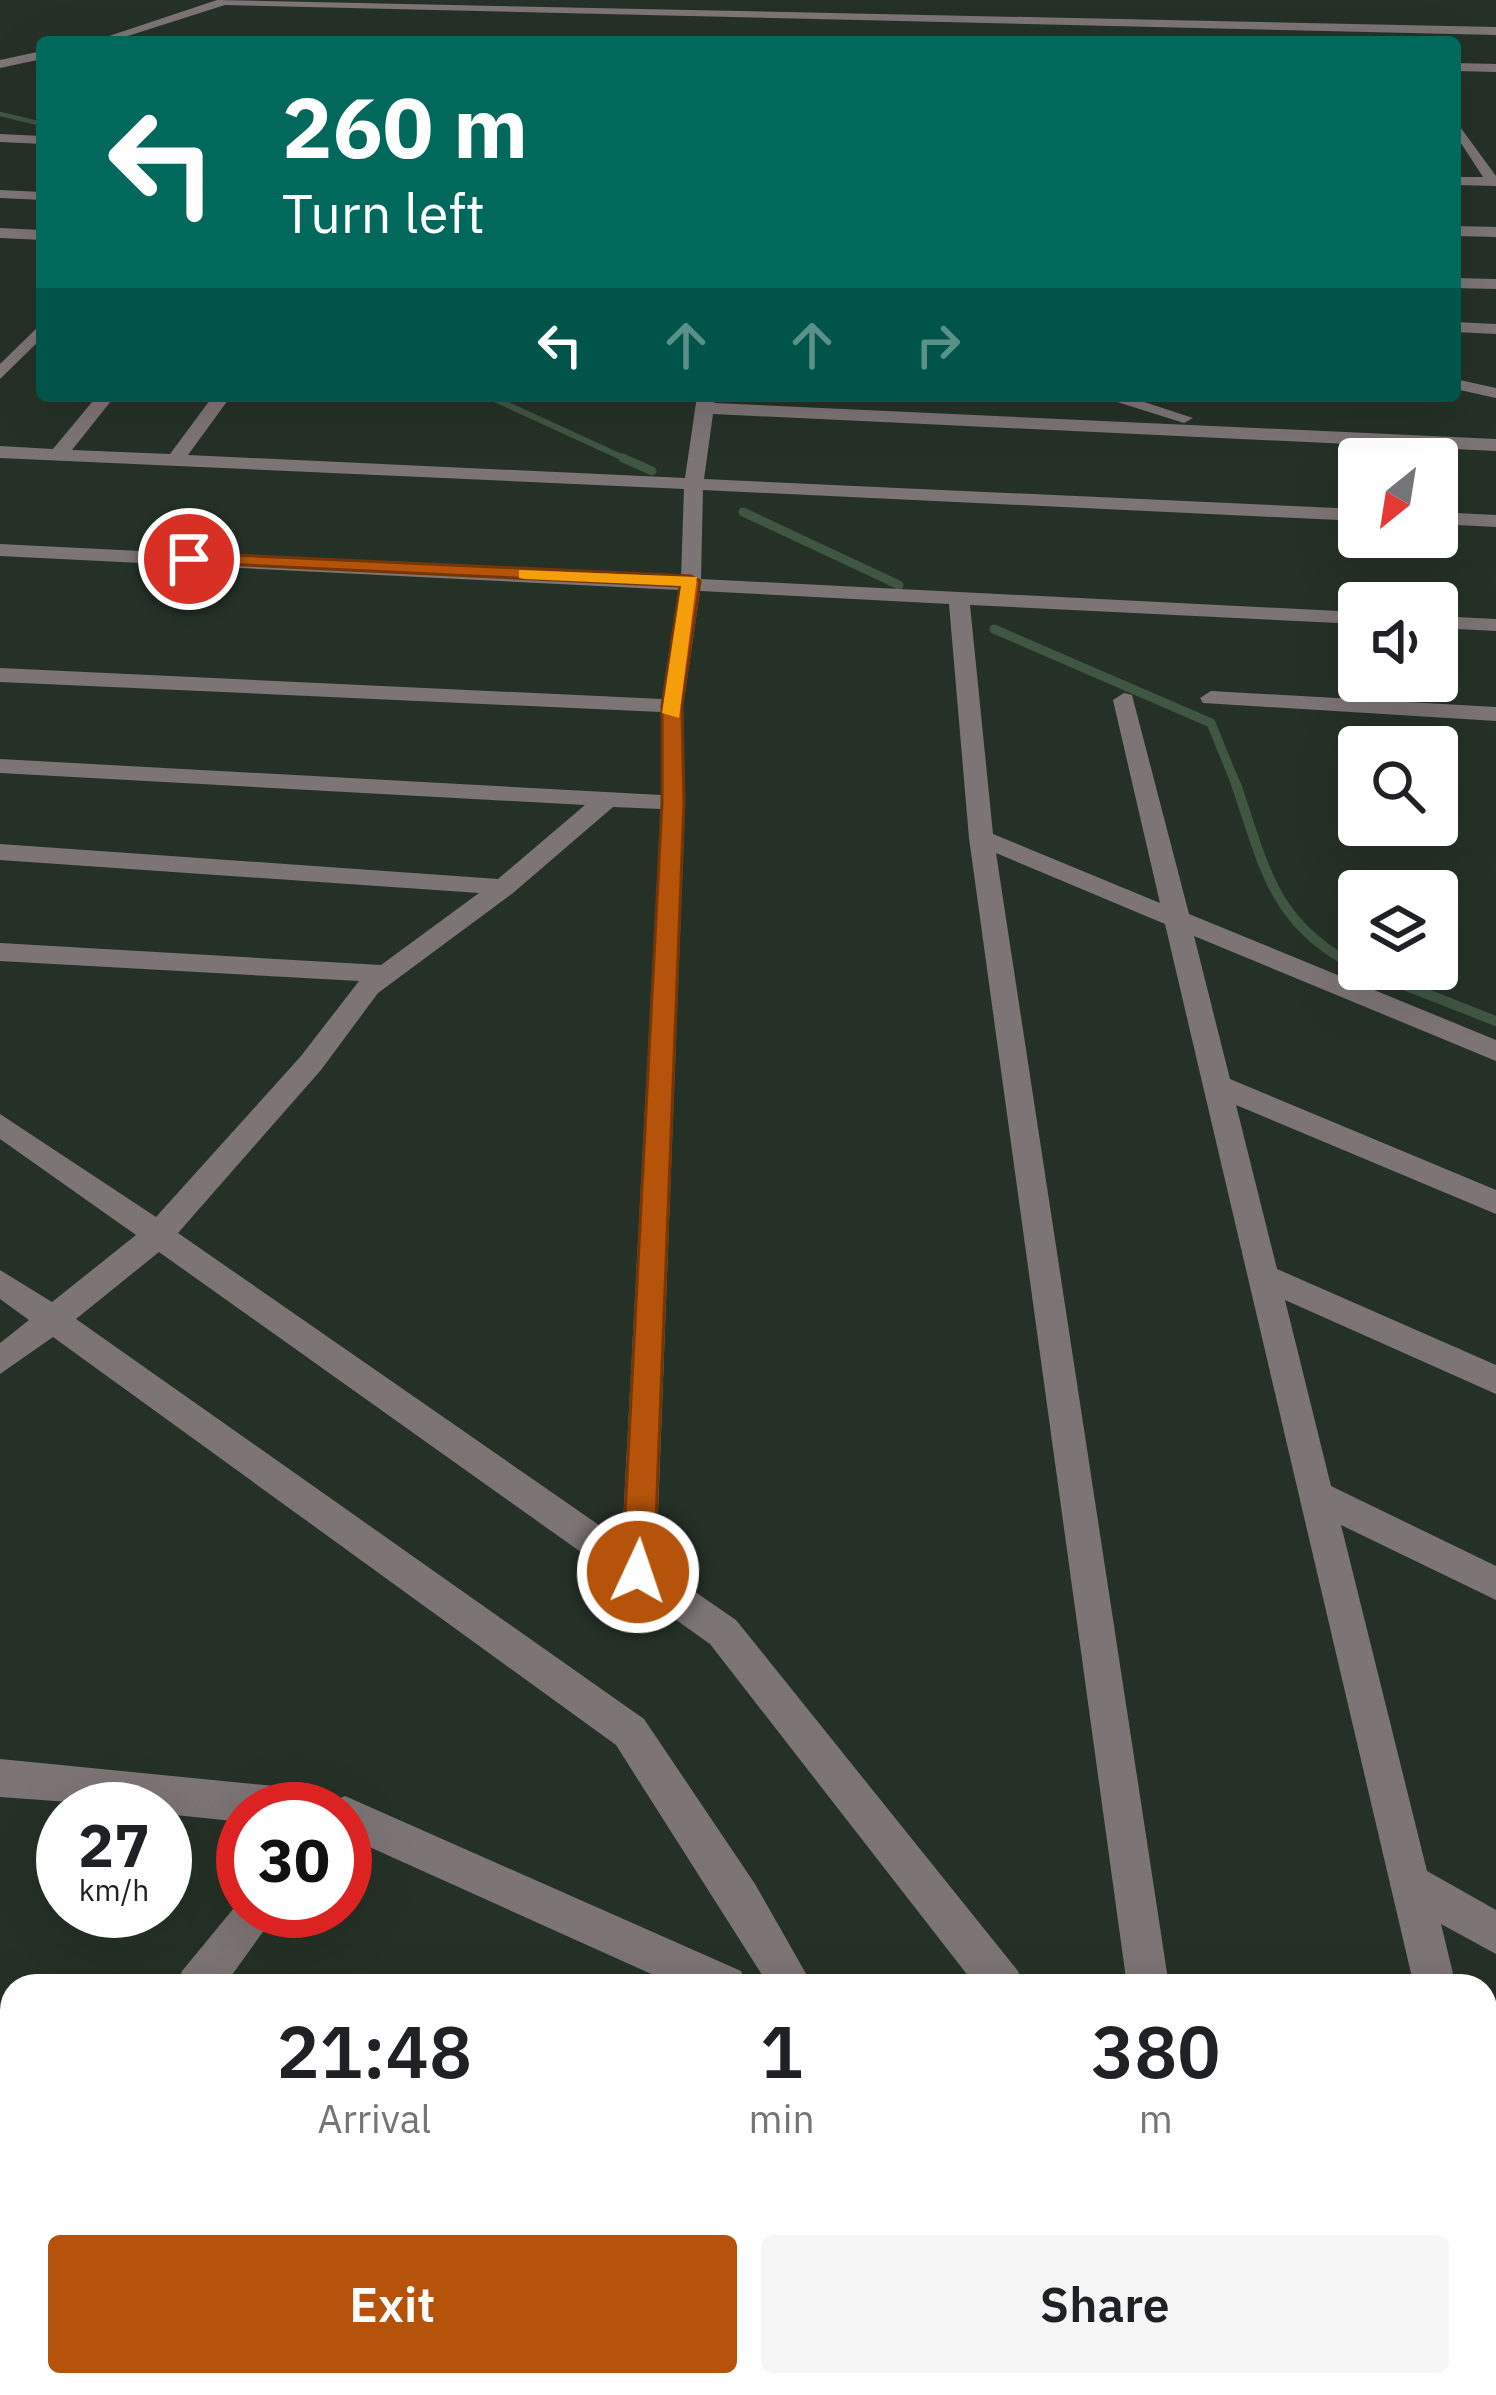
<!DOCTYPE html>
<style>
:root{--surface:#fff;--page:#f6f6f6;--text:#202124;--muted:#757577;--accent:#b45309}
body{margin:0;font-family:"IBM Plex Sans",sans-serif;background:var(--page);color:var(--text);height:100vh;display:flex;flex-direction:column;font-size:45px;white-space:nowrap}
*{box-sizing:border-box;margin:0}
p{font-size:39px;color:var(--muted)}
.icon{flex:none;width:66px;height:66px;fill:none;stroke:currentColor;stroke-width:2;stroke-linecap:round;stroke-linejoin:round}
.map{position:relative;flex:1;overflow:hidden}
.sheet{position:absolute;left:0px;top:1974px;width:1497px;height:423px;display:flex;flex-direction:column;background:var(--surface);border-radius:36px 36px 0 0;box-shadow:0 12px 48px #0002}
.sheet>*{flex:none}
.hud{position:absolute;left:36px;top:36px;width:1425px;height:366px;border-radius:12px;box-shadow:0 12px 48px #0002;background:#00695c;color:#fff;overflow:hidden}
.needle{width:78px;rotate:210deg}
.fabs{position:absolute;left:1338px;top:438px;display:grid;gap:24px}
.fabs a{display:grid;place-items:center;width:120px;height:120px;border-radius:12px;background:var(--surface);box-shadow:0 12px 48px #0002;font-size:60px}
.speed{position:absolute;left:36px;top:1782px;display:flex;gap:24px;font-size:60px;font-weight:700;text-align:center}
.speed>*{display:grid;place-content:center;width:156px;height:156px;border-radius:50%;background:var(--surface);box-shadow:0 12px 48px #0002;line-height:1}
.speed small{font-size:30px;font-weight:400}
.speed .limit{border:18px solid #d22;background:#fff;color:#111}
.pin{position:absolute;display:grid;place-items:center;width:102px;height:102px;color:#fff;margin:-51px;border:6px solid #fff;border-radius:50%;box-shadow:0 3px 12px #0007}
.me{position:absolute;width:132px;margin:-66px;rotate:3deg;stroke-linejoin:round;filter:drop-shadow(0 0 9px #0008)}
.turn{display:flex;align-items:center;gap:42px;height:252px;padding:0 48px;font-size:54px}
.turn .icon{width:156px;height:156px;stroke-width:2.5}
.turn b{display:block;font-size:84px;line-height:102px}
.lanes{display:flex;align-items:center;height:114px;padding:0 48px;background:#0003;justify-content:center;gap:60px;direction:ltr}
.lanes .off{opacity:.35}
.eta{display:flex;justify-content:space-evenly;align-items:center;height:204px;text-align:center}
.eta b{font-size:72px;font-weight:600;line-height:84px}
.primary-button{display:flex;gap:24px;margin-top:auto;padding:24px 48px}
.primary-button a{flex:1;height:138px;border-radius:12px;background:var(--accent);color:#fff;font-size:48px;font-weight:600;line-height:138px;text-align:center}
.primary-button a+a{background:var(--page);color:var(--text)}
.map>svg:first-child{display:block}
</style>
<div class="map">
<svg width="1496" height="2395" viewBox="0 0 1496 2395">
<rect width="100%" height="100%" fill="#253127"/>
<g fill="none" stroke-linecap="round" stroke-linejoin="round">
<path stroke="#3f5642" stroke-width="4.5" d="M0 114 42 124"/>
<path stroke="#3f5642" stroke-width="6" d="M488 396 630 461"/>
<g stroke="#3f5642" stroke-width="9">
<path d="M623 458 652 471"/>
<path d="M743 512 899 585"/>
<path d="M994 629 1211 723 1237 787"/>
</g>
<g stroke="#3f5642" stroke-width="10">
<path d="M1236 784C1265 869 1273 925 1359 968"/>
<path d="M1363 969 1496 1021"/>
</g>
<g fill="#7d7475" fill-rule="evenodd">
<path d="M217 0 1496 27V35L225 5 109 42H91Z"/>
<path d="M42 51V59L0 68V60Z"/>
<path d="M1455 63 1496 64V72L1455 71Z"/>
<path d="M1455 120 1496 176V186L1455 185V177H1483L1455 134Z"/>
<path d="M0 134 42 136V144L0 142Z"/>
<path d="M0 190 42 192V200L0 198Z"/>
<path d="M1455 226 1496 227V237L1455 236Z"/>
<path d="M0 228 42 230V240L0 238Z"/>
<path d="M1455 278 1496 279V289L1455 288Z"/>
<path d="M1455 322 1496 324V334L1455 332Z"/>
<path d="M42 323V338L0 379V364Z"/>
<path d="M1455 379 1496 388V398L1455 389Z"/>
<path d="M97 396H115L72 450 170 454 213 396H231L188 455 685 478 697 396H715L714 403 1496 439V451L713 414 704 479 1359 509V521L703 490 701 579 1359 612V624L970 605 993 834 1160 903 1113 700 1124 693 1132 695 1189 914 1496 1040V1061L1194 936 1230 1079 1496 1190V1214L1236 1105 1277 1269 1496 1365V1394L1285 1300 1331 1486 1496 1566V1600L1341 1525 1427 1871 1496 1910V1954L1441 1924 1456 1986H1414L1165 924 996 853 1169 1986H1127L969 838 949 604 700 591 683 706 685 803 656 1565 736 1620 1018 1971 1024 1986H976L710 1644 159 1252 76 1319 644 1719 755 1884 813 1986H769L616 1745 53 1337 0 1374V1343L29 1320 0 1299V1270L52 1302 136 1235 0 1139V1114L156 1217 301 1056 359 981 0 961V943L381 965 479 893 0 860V844L498 879 585 805 0 773V759L661 795V712L0 682V668L662 699 679 590 0 556V544L681 578 684 489 0 458V446L53 449ZM613 807 661 809 622 1541 178 1233 321 1070 378 993 513 893Z"/>
<path d="M1098 396H1126L1193 418 1184 423Z"/>
<path d="M1437 512 1496 515V527L1437 524Z"/>
<path d="M1437 616 1496 619V631L1437 628Z"/>
<path d="M1211 691 1496 707V721L1203 703 1200 698Z"/>
<path d="M0 1759 304 1789 318 1795 324 1809H243V1822L165 1814V1809L0 1797Z"/>
<path d="M345 1796 741 1971 747 1986H678L345 1836V1809H328L331 1802Z"/>
<path d="M243 1897V1911H278L224 1986H176L182 1971Z"/>
<path d="M1485 2176 1496 2181V2270L1485 2266Z"/>
<path d="M12 2192V2248L0 2253V2197Z"/>
<path d="M431 2385H481L477 2395H427Z"/>
<path d="M627 2385H676L680 2395H631Z"/>
<path d="M1055 2385H1106L1110 2395H1059Z"/>
<path d="M1300 2385H1350L1354 2395H1304Z"/>
<path d="M1390 2385H1449L1453 2395H1394Z"/>
</g>
</g>
<path fill="#b45309" stroke="#753606" stroke-width="3" d="M189 553 691 576 700 581 682 706 684 803 654 1572 649 1582 638 1587 626 1582 622 1572 662 803V706L680 586 182 562V555Z"/>
<path fill="#f59e0b" d="M519 570 697 577 679 718 662 713 681 586 525 579 519 578Z"/>
</svg>
<div class="fabs">
<a><svg class="needle" viewBox="-14 -14 28 28"><path d="M0-13l5 13h-10z" fill="#e53935"/><path d="M0 13l5-13h-10z" fill="#757577"/></svg></a>
<a><svg class="icon" aria-label="sound" viewBox="0 0 24 24"><path d="M4 9h4l5-4v14l-5-4H4zM17 9q2 3 0 6"/></svg></a>
<a><svg class="icon" aria-label="search" viewBox="0 0 24 24"><circle cx="10" cy="10" r="6"/><path d="M15 15l6 6"/></svg></a>
<a><svg class="icon" aria-label="layers" viewBox="0 0 24 24"><path d="M12 4l9 5-9 5-9-5zM3 14l9 5 9-5"/></svg></a>
</div>
<div class="speed"><div>27<small>km/h</small></div><div class="limit">30</div></div>
<div class="pin" style="left:189px;top:559px;background:#d93025"><svg class="icon" aria-label="arrive" viewBox="0 0 24 24"><path d="M6 21V4h12l-3 4 3 4H6"/></svg></div>
<svg class="me" style="left:638px;top:1572px" viewBox="-20 -20 40 40"><circle r="17" fill="#b45309" stroke="#fff" stroke-width="3"/><path d="M0-11L8 9 0 5-8 9z" fill="#fff"/></svg>
<div class="hud">
<div class="turn"><svg class="icon" aria-label="left" viewBox="0 0 24 24"><path d="M17 20v-9H6M10 6l-5 5 5 5"/></svg><div><b>260 m</b>Turn left</div></div>
<div class="lanes"><svg class="icon" aria-label="left" viewBox="0 0 24 24"><path d="M17 20v-9H6M10 6l-5 5 5 5"/></svg><svg class="icon off" aria-label="ahead" viewBox="0 0 24 24"><path d="M12 20V5M6 11l6-6 6 6"/></svg><svg class="icon off" aria-label="ahead" viewBox="0 0 24 24"><path d="M12 20V5M6 11l6-6 6 6"/></svg><svg class="icon off" aria-label="right" viewBox="0 0 24 24"><path d="M7 20v-9h11M14 6l5 5-5 5"/></svg></div>
</div>
<section class="sheet">
<div class="eta">
<div><b>21:48</b><p>Arrival</p></div>
<div><b>1</b><p>min</p></div>
<div><b>380</b><p>m</p></div>
</div>
<div class="primary-button"><a>Exit</a><a>Share</a></div>
</section>
</div>
